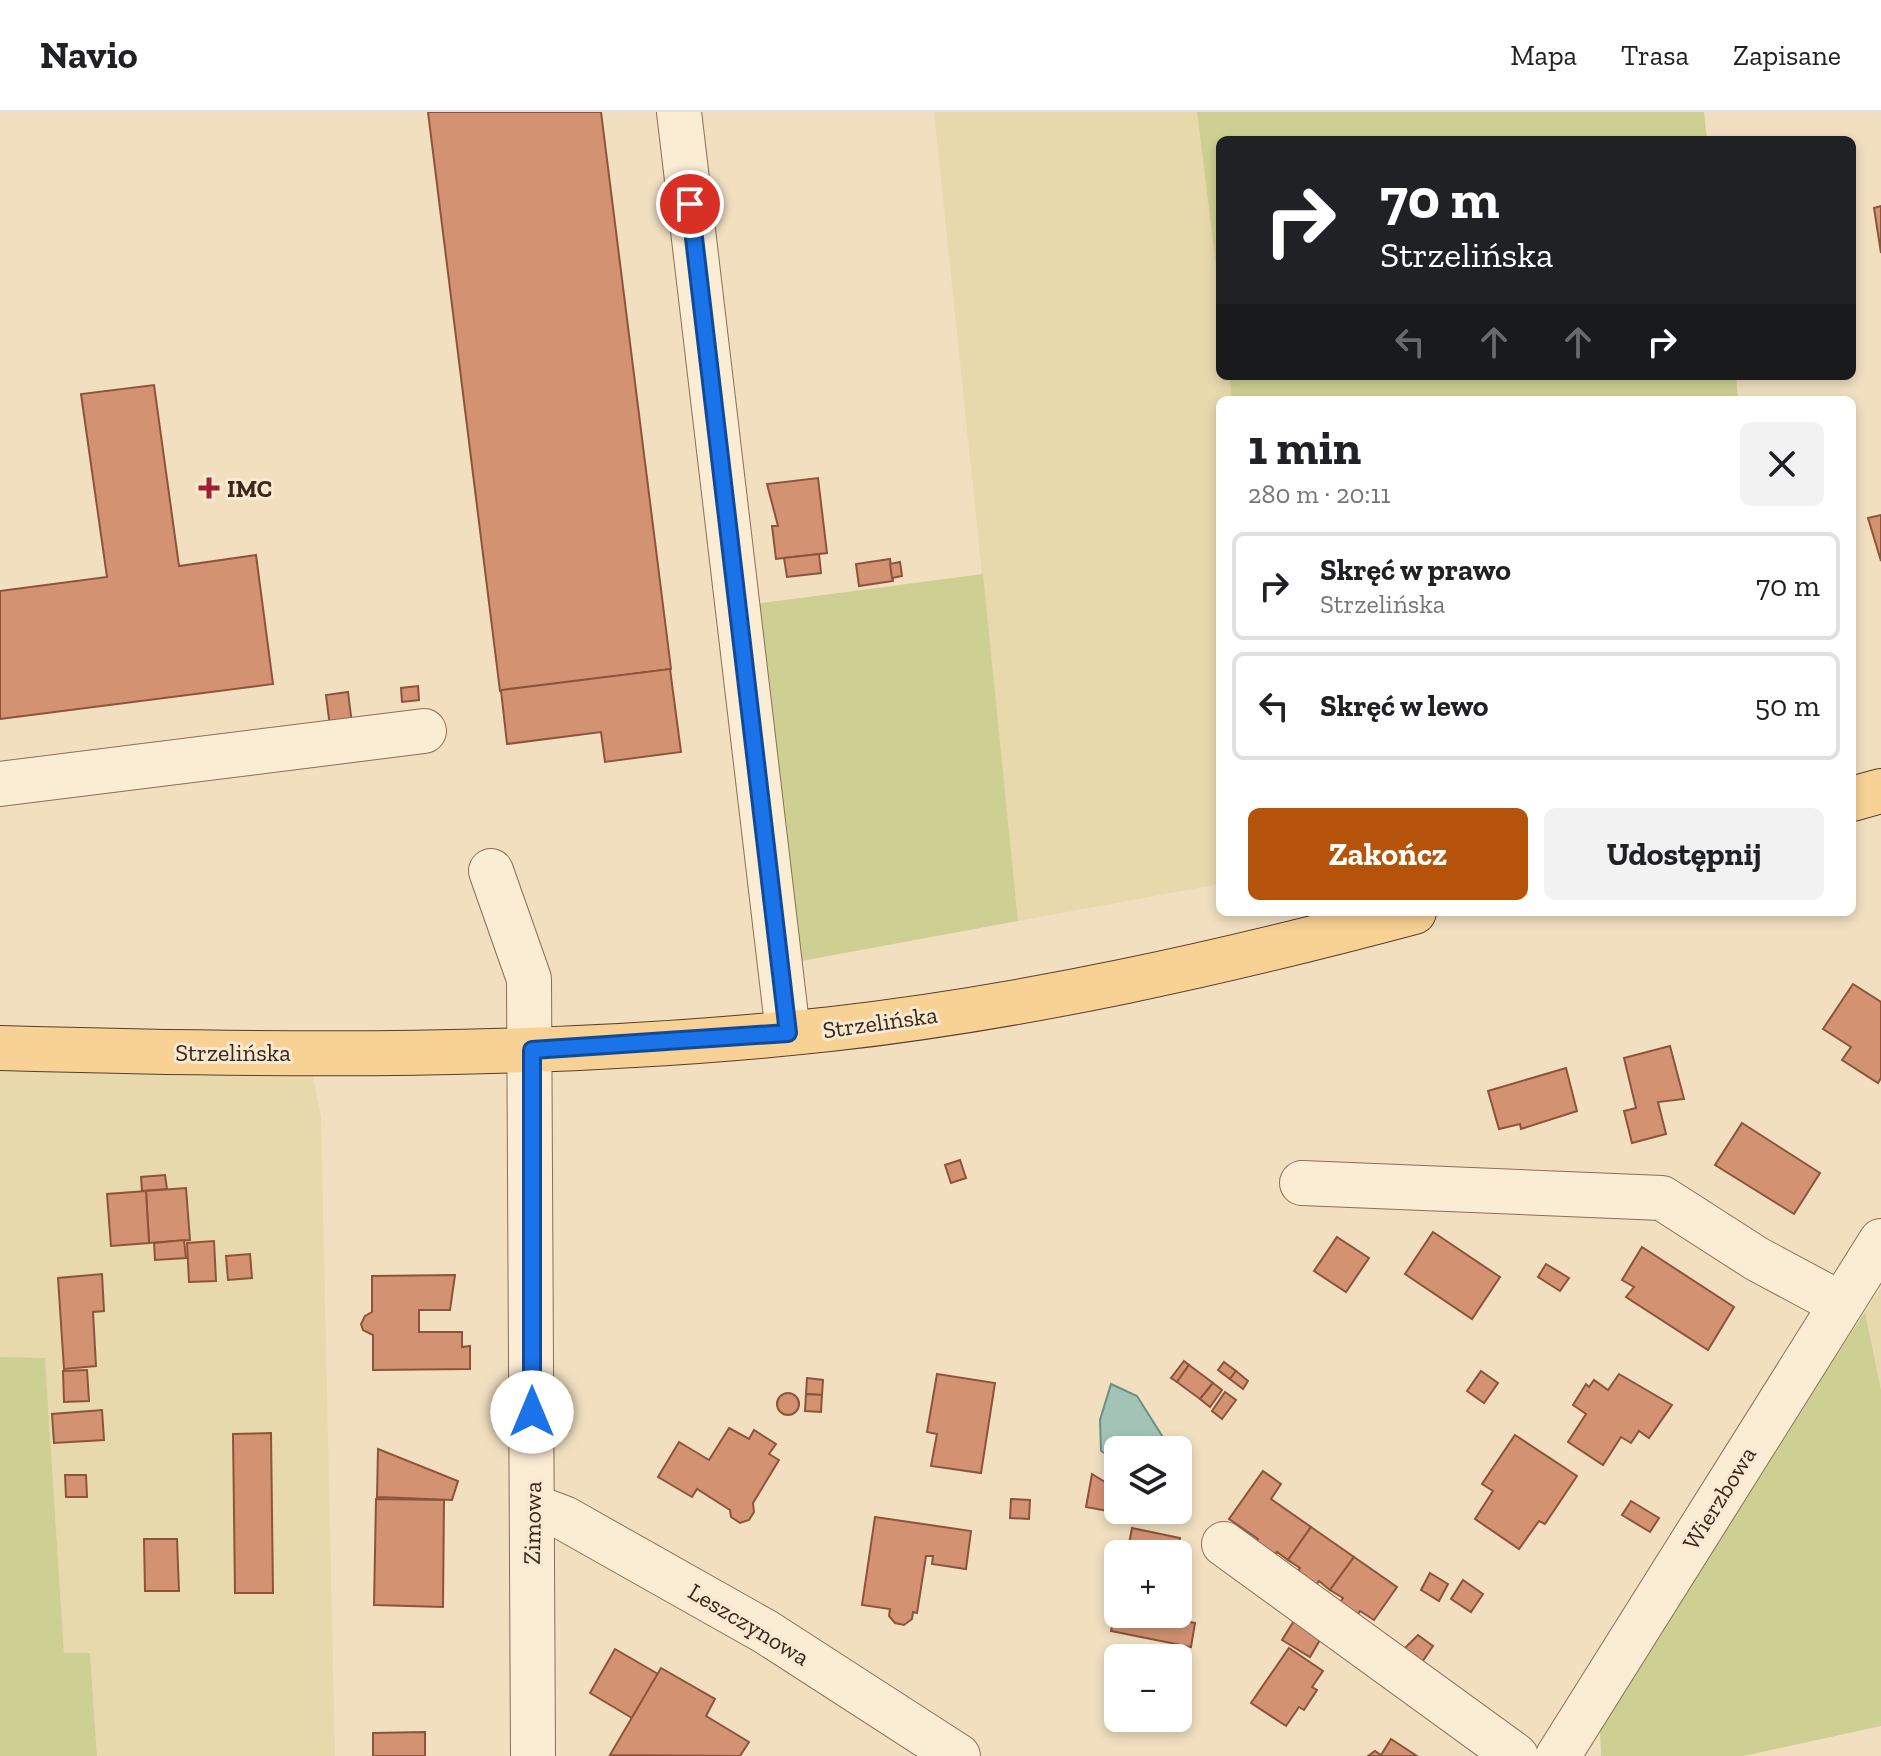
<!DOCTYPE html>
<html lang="pl">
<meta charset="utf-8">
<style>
:root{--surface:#fff;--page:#f2f2f2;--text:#202124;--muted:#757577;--line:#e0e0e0;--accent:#b45309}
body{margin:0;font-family:"Zilla Slab",serif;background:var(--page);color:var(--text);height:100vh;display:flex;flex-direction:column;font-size:30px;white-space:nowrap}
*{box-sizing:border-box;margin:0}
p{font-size:26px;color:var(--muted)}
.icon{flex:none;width:44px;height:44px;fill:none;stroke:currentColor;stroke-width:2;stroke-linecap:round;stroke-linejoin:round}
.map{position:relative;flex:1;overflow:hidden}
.sheet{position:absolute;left:1216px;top:284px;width:640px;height:520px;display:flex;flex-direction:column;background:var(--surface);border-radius:12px;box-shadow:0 4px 12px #0003}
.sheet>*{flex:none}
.top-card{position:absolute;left:1216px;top:24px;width:640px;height:244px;border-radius:12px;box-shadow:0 4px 12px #0003;background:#202124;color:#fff;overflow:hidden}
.tools{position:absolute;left:1104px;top:1324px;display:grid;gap:16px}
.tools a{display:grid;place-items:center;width:88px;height:88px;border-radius:12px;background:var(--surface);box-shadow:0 4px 12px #0003;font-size:40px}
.pin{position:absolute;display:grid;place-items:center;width:68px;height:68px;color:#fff;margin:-34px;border:4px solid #fff;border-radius:50%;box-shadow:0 2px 8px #0007}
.me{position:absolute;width:88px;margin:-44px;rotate:0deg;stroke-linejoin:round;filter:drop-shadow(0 0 6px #0008)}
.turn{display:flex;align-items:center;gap:28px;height:168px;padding:0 32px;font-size:36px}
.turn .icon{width:104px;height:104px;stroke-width:2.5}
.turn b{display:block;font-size:56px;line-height:68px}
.lanes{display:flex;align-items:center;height:76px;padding:0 32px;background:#0003;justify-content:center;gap:40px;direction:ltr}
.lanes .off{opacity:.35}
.round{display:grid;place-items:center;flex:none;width:84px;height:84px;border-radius:12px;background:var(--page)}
.head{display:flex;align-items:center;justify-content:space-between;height:136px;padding:0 32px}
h1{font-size:48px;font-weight:700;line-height:60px}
.primary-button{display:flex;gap:16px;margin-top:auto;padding:16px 32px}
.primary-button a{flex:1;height:92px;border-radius:12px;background:var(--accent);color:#fff;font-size:32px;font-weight:700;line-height:92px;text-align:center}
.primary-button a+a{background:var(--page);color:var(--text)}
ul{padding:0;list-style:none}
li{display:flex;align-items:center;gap:24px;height:108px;margin:0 16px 12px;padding:0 16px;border:4px solid var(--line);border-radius:12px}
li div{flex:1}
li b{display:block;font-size:30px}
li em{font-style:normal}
header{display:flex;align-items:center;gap:48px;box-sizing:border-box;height:112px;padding:0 40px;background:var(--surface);border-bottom:2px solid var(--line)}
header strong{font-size:38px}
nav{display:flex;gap:44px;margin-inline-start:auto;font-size:28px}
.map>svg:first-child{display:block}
</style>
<header>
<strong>Navio</strong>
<nav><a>Mapa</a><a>Trasa</a><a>Zapisane</a></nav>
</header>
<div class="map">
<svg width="1881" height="1644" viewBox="0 0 1881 1644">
<rect width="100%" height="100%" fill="#f1dfc0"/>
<g fill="#e8d9ad">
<path d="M934 0H1197L1220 187V264H1229L1232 288H1220V772L1018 809Z"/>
<path d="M0 950 311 954 321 1005 335 1644H97L90 1541 64 1542 45 1247 0 1245Z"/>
<path d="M1881 1176V1277L1865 1200Z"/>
</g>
<g fill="#ced093">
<path d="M1197 0H1704L1707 28H1220V187Z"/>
<path d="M1229 264H1736L1738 288H1232Z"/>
<path d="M983 462 1018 809 796 850 754 492Z"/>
<path d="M1865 1200 1881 1278V1614L1744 1644H1601L1600 1618 1622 1566Z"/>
<path d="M0 1245 45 1246 64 1541H90L97 1644H0Z"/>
</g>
<path fill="#a3c3b7" stroke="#699285" stroke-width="2" d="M1111 1272 1137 1284 1171 1338H1118V1350L1101 1339 1100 1308Z"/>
<g fill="#d39373" stroke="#8d543a" stroke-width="2">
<path d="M428 0H601L671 557 500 579Z"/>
<path d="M1881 94V141L1874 96Z"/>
<path d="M154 273 179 454 256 443 273 572 0 607V479L107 465 81 282Z"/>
<path d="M818 366 827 441 776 447 772 414H778L767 372Z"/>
<path d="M1881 403V449L1868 406Z"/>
<path d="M819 442 821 461 787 465 784 446Z"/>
<path d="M890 447 893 469 859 474 856 452Z"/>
<path d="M900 450 902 464 892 466 890 452Z"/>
<path d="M670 557 681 640 605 650 601 620 507 632 501 578Z"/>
<path d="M418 574 419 588 402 590 401 576Z"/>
<path d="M348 580 352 612 330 615 326 583Z"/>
<path d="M1853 872 1881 890V966L1878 971 1842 948 1851 935 1823 917Z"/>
<path d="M1670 934 1684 987 1658 990 1666 1022 1632 1031 1624 999 1636 996 1624 946Z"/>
<path d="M1566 956 1577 999 1521 1017 1520 1012 1499 1017 1488 979Z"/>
<path d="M1742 1011 1820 1061 1794 1102 1715 1053Z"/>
<path d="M960 1048 966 1066 951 1071 945 1053Z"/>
<path d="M165 1063 167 1077 142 1079 141 1065Z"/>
<path d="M186 1076 190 1128 149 1131 146 1079Z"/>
<path d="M146 1079 149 1131 111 1134 107 1082Z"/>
<path d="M1433 1120 1500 1165 1472 1207 1405 1162Z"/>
<path d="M1337 1125 1369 1146 1346 1180 1314 1159Z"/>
<path d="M184 1128 186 1146 155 1148 154 1131Z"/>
<path d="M214 1129 216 1169 189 1170 187 1131Z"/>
<path d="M1642 1135 1734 1195 1708 1238 1626 1185 1634 1175 1622 1168Z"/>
<path d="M250 1142 252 1166 228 1168 226 1144Z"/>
<path d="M1546 1152 1569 1166 1560 1179 1538 1165Z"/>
<path d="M102 1162 104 1199 93 1200 96 1254 64 1257 58 1166Z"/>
<path d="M455 1163 450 1198H419V1220H462V1235L470 1234V1257L373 1258V1223L363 1218 361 1212 365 1204 372 1200V1164Z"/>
<path d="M1184 1249 1189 1253 1177 1270 1171 1266Z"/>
<path d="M1224 1250 1236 1259 1230 1267 1218 1258Z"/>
<path d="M1189 1253 1213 1271 1200 1287 1177 1270Z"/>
<path d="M87 1258 89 1289 64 1290 63 1259Z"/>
<path d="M1236 1259 1248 1269 1243 1277 1230 1267Z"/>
<path d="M1481 1259 1498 1271 1484 1291 1467 1279Z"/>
<path d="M937 1262 995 1271 981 1361 931 1354 937 1322 927 1320Z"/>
<path d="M1619 1262 1672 1293 1649 1326 1639 1319 1631 1331 1621 1325 1603 1353 1568 1330 1586 1302 1573 1293 1586 1272 1589 1275 1594 1268 1608 1278Z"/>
<path d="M807 1266 823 1268 822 1283 806 1282Z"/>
<path d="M1213 1271 1222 1278 1210 1295 1200 1287Z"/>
<path d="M1225 1280 1236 1288 1222 1307 1212 1299Z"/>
<circle cx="788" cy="1292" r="11"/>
<path d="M806 1282 822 1283 821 1300 805 1299Z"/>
<path d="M102 1298 104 1328 54 1331 52 1302Z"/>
<path d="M729 1316 749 1327 754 1318 776 1332 769 1342 779 1348 753 1391 754 1400 749 1408 740 1411 731 1405 730 1398 697 1377 692 1385 658 1365 679 1330 709 1348Z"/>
<path d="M271 1321 273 1481H235L233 1322Z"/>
<path d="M1515 1323 1577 1364 1545 1412 1539 1409 1519 1437 1475 1407 1493 1379 1482 1372Z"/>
<path d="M378 1337 458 1369 452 1388 377 1385Z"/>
<path d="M1263 1359 1281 1372 1271 1387 1311 1415 1288 1448 1277 1440 1270 1449 1250 1439 1258 1427 1229 1407Z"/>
<path d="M1092 1362 1118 1378V1398H1131L1130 1403 1086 1395Z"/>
<path d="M65 1363H86L87 1385H66Z"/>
<path d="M376 1387 444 1388 443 1495 374 1493Z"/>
<path d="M1011 1387 1030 1388 1029 1407 1010 1406Z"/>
<path d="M1631 1389 1659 1406 1650 1420 1622 1403Z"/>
<path d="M875 1405 971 1419 966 1457 932 1452 933 1444H926L917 1501 913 1500 912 1507 904 1513 895 1511 889 1504 890 1497 862 1493Z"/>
<path d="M1311 1415 1354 1445 1330 1478 1319 1469 1312 1479 1292 1468 1300 1456 1288 1448Z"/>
<path d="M1132 1416 1180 1426 1177 1442H1127Z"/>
<path d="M144 1427H177L179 1479H145Z"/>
<path d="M1354 1445 1397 1475 1374 1508 1360 1499 1354 1508 1334 1498 1343 1486 1330 1478Z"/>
<path d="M1430 1461 1448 1472 1439 1489 1421 1478Z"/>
<path d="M1463 1468 1483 1482 1471 1500 1451 1487Z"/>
<path d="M1115 1473 1118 1474V1502H1173L1172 1506 1195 1511 1191 1535 1111 1519 1115 1501 1109 1500Z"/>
<path d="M1297 1504 1324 1521 1310 1545 1282 1528Z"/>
<path d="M1418 1523 1433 1534 1418 1556 1399 1542Z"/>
<path d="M1289 1536 1323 1559 1312 1575 1317 1578 1304 1598 1299 1595 1286 1614 1251 1591Z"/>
<path d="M615 1537 658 1562 632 1606 590 1581Z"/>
<path d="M661 1556 715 1587 706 1604 749 1630 740 1644 610 1643Z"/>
<path d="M425 1620V1644H373V1621Z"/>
<path d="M1391 1627 1417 1644H1368L1375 1639 1381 1643Z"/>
</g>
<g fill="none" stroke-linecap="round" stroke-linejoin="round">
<defs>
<g id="minor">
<path d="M679 0 788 921"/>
<path d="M0 672 424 619"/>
<path d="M491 759 529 867 533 1644"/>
<path d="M1302 1071 1662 1086 1757 1147 1841 1192"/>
<path d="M532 1394 564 1406 766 1520 958 1644"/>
<path d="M1224 1432 1516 1644"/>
<path d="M1558 1644 1881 1129"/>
</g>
<g id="major">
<path d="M1852 687 1881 679"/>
<path d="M0 936C276 944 556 947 831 917 1027 895 1223 851 1414 800"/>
</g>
</defs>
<use href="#minor" stroke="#8c6e56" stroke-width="46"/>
<use href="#major" stroke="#593d2b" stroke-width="46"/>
<use href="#minor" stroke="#fbecd4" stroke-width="44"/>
<use href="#major" stroke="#f8d194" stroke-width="44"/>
</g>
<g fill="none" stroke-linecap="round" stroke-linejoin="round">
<defs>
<path id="route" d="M532 1300V938L788 921 690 92"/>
</defs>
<use href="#route" stroke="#114b97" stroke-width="20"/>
<use href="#route" stroke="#1a73e8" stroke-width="14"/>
</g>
<path fill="#a0212d" stroke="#f8e9d0" stroke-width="3" d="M205 364h8v8h8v8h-8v8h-8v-8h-8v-8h8z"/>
<g text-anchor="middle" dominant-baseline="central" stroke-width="6" stroke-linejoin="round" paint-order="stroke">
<g font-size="24" font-weight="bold" fill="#3a281c" stroke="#f8e9d0" text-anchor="start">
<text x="227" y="376">IMC</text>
</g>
<g font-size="24" fill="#3a281c" stroke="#f8e9d0">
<text transform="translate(880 910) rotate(-8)">Strzelińska</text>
<text x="233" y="940">Strzelińska</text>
<text transform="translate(1719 1386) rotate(-58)">Wierzbowa</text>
<text transform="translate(532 1411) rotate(-89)">Zimowa</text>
<text transform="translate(749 1512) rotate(31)">Leszczynowa</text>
</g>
</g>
</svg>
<div class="tools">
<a><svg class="icon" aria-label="layers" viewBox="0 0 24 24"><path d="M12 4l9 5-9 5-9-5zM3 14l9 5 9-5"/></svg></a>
<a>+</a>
<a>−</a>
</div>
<div class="pin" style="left:690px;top:92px;background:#d93025"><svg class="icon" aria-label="arrive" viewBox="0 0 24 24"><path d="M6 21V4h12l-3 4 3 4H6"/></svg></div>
<svg class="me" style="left:532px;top:1300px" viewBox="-20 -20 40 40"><circle r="19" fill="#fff"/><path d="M0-13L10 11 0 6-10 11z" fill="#1a73e8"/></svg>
<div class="top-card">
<div class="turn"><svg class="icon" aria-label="right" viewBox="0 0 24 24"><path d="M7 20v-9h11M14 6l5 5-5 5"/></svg><div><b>70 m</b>Strzelińska</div></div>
<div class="lanes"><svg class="icon off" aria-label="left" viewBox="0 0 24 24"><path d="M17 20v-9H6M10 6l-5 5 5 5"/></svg><svg class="icon off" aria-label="ahead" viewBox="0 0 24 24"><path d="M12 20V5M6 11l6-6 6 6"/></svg><svg class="icon off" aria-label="ahead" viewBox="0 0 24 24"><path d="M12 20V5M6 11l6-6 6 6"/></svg><svg class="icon" aria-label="right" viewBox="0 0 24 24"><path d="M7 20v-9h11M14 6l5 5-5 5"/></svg></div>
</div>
<section class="sheet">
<div class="head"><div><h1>1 min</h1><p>280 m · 20:11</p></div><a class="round"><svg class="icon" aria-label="close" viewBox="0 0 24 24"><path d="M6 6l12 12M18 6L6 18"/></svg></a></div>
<ul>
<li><svg class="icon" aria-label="right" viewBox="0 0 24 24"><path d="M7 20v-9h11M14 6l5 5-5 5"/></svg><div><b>Skręć w prawo</b><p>Strzelińska</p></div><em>70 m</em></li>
<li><svg class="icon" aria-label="left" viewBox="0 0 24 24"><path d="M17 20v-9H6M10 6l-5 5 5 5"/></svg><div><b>Skręć w lewo</b></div><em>50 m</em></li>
</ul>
<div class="primary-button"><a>Zakończ</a><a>Udostępnij</a></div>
</section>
</div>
